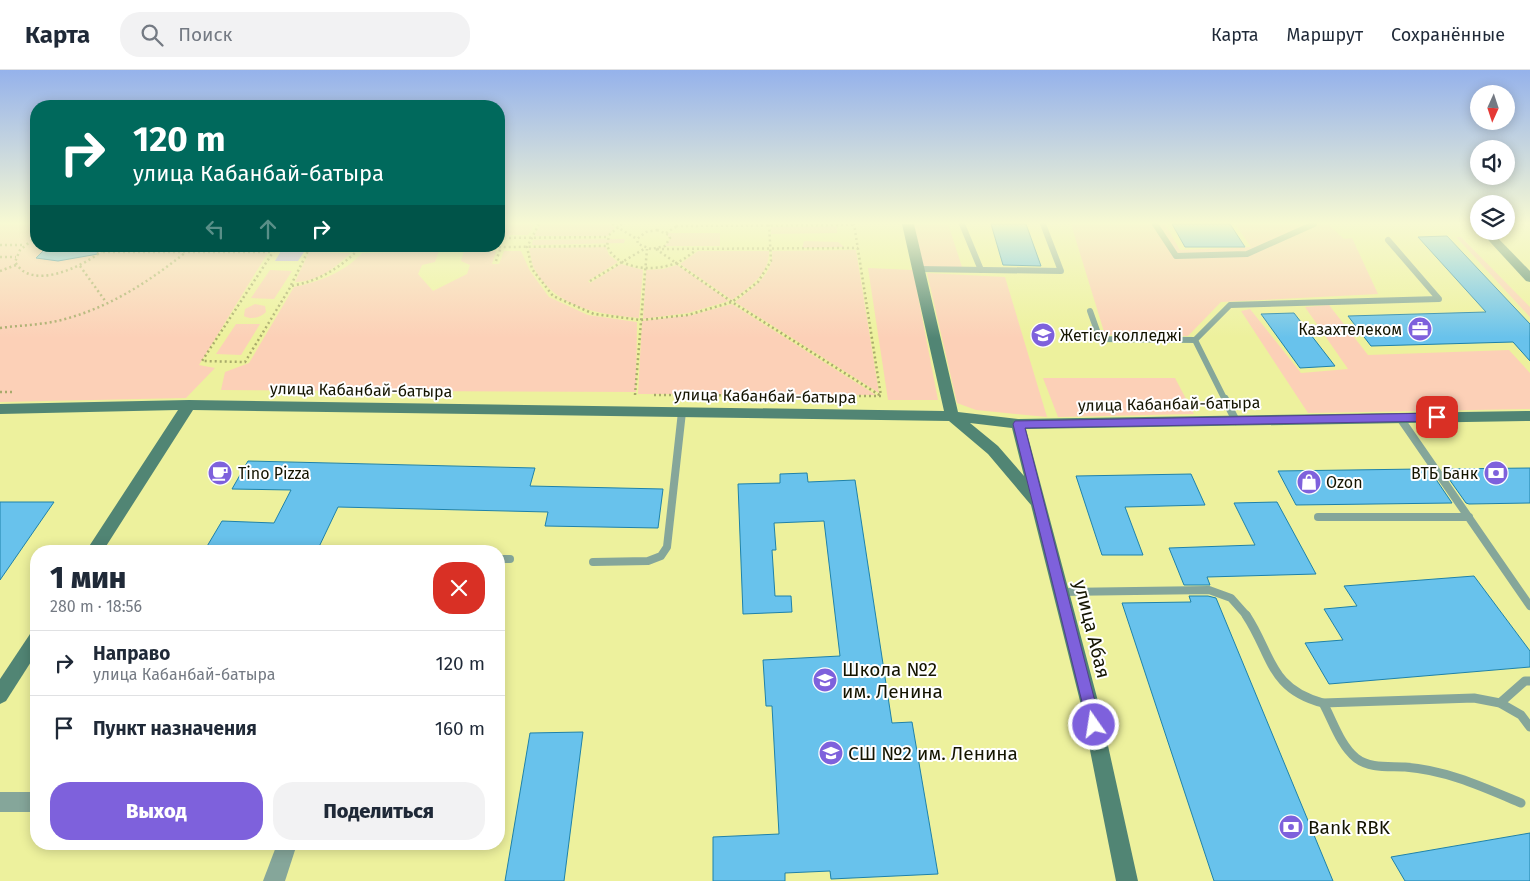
<!DOCTYPE html>
<html lang="ru">
<meta charset="utf-8">
<style>
:root{--surface:#fff;--page:#f2f2f3;--text:#1f2937;--muted:#747a83;--line:#e0e1e3;--accent:#7e61dc}
body{margin:0;font-family:"Fira Sans",sans-serif;background:var(--page);color:var(--text);height:100vh;display:flex;flex-direction:column;font-size:19px;white-space:nowrap}
*{box-sizing:border-box;margin:0}
p{font-size:16px;color:var(--muted)}
.icon{flex:none;width:28px;height:28px;fill:none;stroke:currentColor;stroke-width:2;stroke-linecap:round;stroke-linejoin:round}
.map{position:relative;flex:1;overflow:hidden}
.sheet{position:absolute;left:30px;top:475px;width:475px;height:305px;display:flex;flex-direction:column;background:var(--surface);border-radius:20px;box-shadow:0 2px 12px #0003}
.sheet>*{flex:none}
.banner{position:absolute;left:30px;top:30px;width:475px;height:152px;border-radius:20px;box-shadow:0 2px 12px #0003;background:#00695c;color:#fff;overflow:hidden}
.needle{width:32px;rotate:183deg}
.tools{position:absolute;left:1470px;top:15px;display:grid;gap:10px}
.tools a{display:grid;place-items:center;width:45px;height:45px;border-radius:50%;background:var(--surface);box-shadow:0 2px 12px #0003;font-size:25px}
.pin{position:absolute;display:grid;place-items:center;width:42px;height:42px;color:#fff;margin:-21px;border-radius:10px;box-shadow:0 2px 8px #0006}
.me{position:absolute;width:55px;margin:-28px;rotate:347deg;stroke-linejoin:round;filter:drop-shadow(0 0 4px #0008)}
.turn{display:flex;align-items:center;gap:18px;height:105px;padding:0 20px;font-size:22px}
.turn .icon{width:65px;height:65px;stroke-width:2.5}
.turn b{display:block;font-size:35px;line-height:42px}
.lanes{display:flex;align-items:center;height:48px;padding:0 20px;background:#0003;justify-content:center;gap:25px;direction:ltr}
.lanes .off{opacity:.35}
.round{display:grid;place-items:center;flex:none;width:52px;height:52px;border-radius:20px;background:var(--page)}
.head{display:flex;align-items:center;justify-content:space-between;height:85px;padding:0 20px}
h1{font-size:30px;font-weight:800;line-height:38px}
.primary-button{display:flex;gap:10px;margin-top:auto;padding:10px 20px}
.primary-button a{flex:1;height:58px;border-radius:20px;background:var(--accent);color:#fff;font-size:20px;font-weight:800;line-height:58px;text-align:center}
.primary-button a+a{background:var(--page);color:var(--text)}
ul{padding:0;list-style:none}
li{display:flex;align-items:center;gap:15px;height:65px;padding:0 20px;border-top:1px solid var(--line)}
li div{flex:1}
li b{display:block;font-size:19px}
li em{font-style:normal}
header{display:flex;align-items:center;gap:30px;box-sizing:border-box;height:70px;padding:0 25px;background:var(--surface);border-bottom:1px solid var(--line)}
header strong{font-size:24px}
nav{display:flex;gap:28px;margin-inline-start:auto;font-size:18px}
.search{width:350px;height:45px;background:var(--page);display:flex;align-items:center;gap:12px;box-sizing:border-box;padding:0 18px;border-radius:20px;color:var(--muted);font-size:19px}
.map>svg:first-child{display:block}
</style>
<header>
<strong>Карта</strong>
<div class="search"><svg class="icon" aria-label="search" viewBox="0 0 24 24"><circle cx="10" cy="10" r="6"/><path d="M15 15l6 6"/></svg>Поиск</div>
<nav><a>Карта</a><a>Маршрут</a><a>Сохранённые</a></nav>
</header>
<div class="map">
<svg width="1530" height="811" viewBox="0 0 1530 811">
<rect width="100%" height="100%" fill="#edf19d"/>
<g fill="#fcd0b7">
<path d="M0 154H36V176H272L199 295 215 298 186 328 0 332Z"/>
<path d="M499 154H535L528 165H499Z"/>
<path d="M540 154H609L615 158 608 166H534Z"/>
<path d="M912 154H948L962 197H922Z"/>
<path d="M1071 154H1165L1180 180 1251 177 1235 154H1328L1344 169 1352 168 1378 224 1221 232 1188 266 1105 265Z"/>
<path d="M837 156V163L771 164V157Z"/>
<path d="M666 163H720V176H665L670 169Z"/>
<path d="M1456 167H1461L1530 237V247Z"/>
<path d="M625 169 624 173 532 175 533 170Z"/>
<path d="M804 171 838 172 844 177 802 178Z"/>
<path d="M606 177 609 185 618 192 588 211 590 213 621 194 643 200 639 248C600 244 557 239 535 200 531 194 531 185 529 178Z"/>
<path d="M856 180 879 323 735 232C752 218 774 205 772 181Z"/>
<path d="M439 181 435 192 422 195 418 204 433 221 467 204 470 195 461 191 464 181H496L492 194H499L504 181H521L530 201 549 227 588 245 637 252 636 322 221 320 225 302 249 293 294 217C319 212 345 202 362 183Z"/>
<path d="M698 181H769C770 204 749 217 732 230L680 194Z"/>
<path d="M309 182 351 183C333 199 319 211 295 212Z"/>
<path d="M677 195 729 231 688 243 643 249 646 200 663 199Z"/>
<path d="M868 198 913 200 938 330H888Z"/>
<path d="M270 200 292 201 274 229 251 228Z"/>
<path d="M927 203 1005 207 1047 347 976 340 957 333Z"/>
<path d="M255 234 265 236 266 242C260 248 251 250 244 246L245 239Z"/>
<path d="M732 234 876 325 638 324 642 251 692 245Z"/>
<path d="M1329 235 1368 285 1509 280 1530 303V339L1308 343 1241 241 1250 239 1301 303 1348 299 1305 237Z"/>
<path d="M236 254H260L241 285 216 284Z"/>
<path d="M1043 308H1175L1194 344 1058 347Z"/>
</g>
<path fill="#b8aff0" d="M284 176H308L298 191H275Z"/>
<g fill="#68c2ec" stroke="#1f82aa">
<path d="M991 154H1026L1041 196 1003 195Z"/>
<path d="M1172 154H1230L1245 177H1185Z"/>
<path d="M1447 166 1530 254V291L1513 272 1371 276 1348 246 1486 242 1418 167Z"/>
<path d="M48 176H97L98 184 58 191 36 188Z"/>
<path d="M1294 243 1335 296 1300 298 1261 244Z"/>
<path d="M248 391 535 398 530 416 663 419 658 458 545 456 548 442 338 437 317 481 206 478 222 451 274 453 291 420 232 419Z"/>
<path d="M1530 398V433L1469 434 1466 433 1442 399Z"/>
<path d="M1420 399H1429L1452 433 1296 435 1278 401Z"/>
<path d="M807 403 808 412 855 410 892 653 912 652 938 804 831 809 830 801 785 803V811H713V767L779 764 772 636H766L763 590 840 586 824 451 774 453 776 480H772L775 526H791L792 542 743 544 738 414 780 413V404Z"/>
<path d="M1191 404 1205 435 1125 437 1143 485H1102L1076 406Z"/>
<path d="M0 432H54L0 510Z"/>
<path d="M1277 432 1316 504 1207 507 1210 515H1184L1169 478 1255 475 1234 433Z"/>
<path d="M1474 506 1530 581V597L1329 614 1305 573 1343 570 1324 539 1357 536 1344 516Z"/>
<path d="M1189 526H1208L1216 528 1333 811H1214L1122 533 1191 532Z"/>
<path d="M583 662 564 811H505L530 663Z"/>
<path d="M1530 763V811H1405L1391 787Z"/>
</g>
<g fill="none" stroke-linecap="round" stroke-linejoin="round">
<g stroke="#a8aa6b" stroke-width="2.5" stroke-dasharray="2 3" stroke-linecap="butt">
<path d="M539 154 527 177 532 199 553 226 594 244 641 250 688 245 732 232 758 212 771 191 769 154"/>
<path d="M612 154 637 169"/>
<path d="M622 154 609 165 607 176C609 179 611 184 614 186 629 201 662 201 680 191 686 188 691 184 696 180"/>
<path d="M676 156 854 155"/>
<path d="M657 160 669 165 670 168 665 176 651 179 638 174 637 169 646 162Z"/>
<path d="M666 163 677 156"/>
<path d="M36 167 20 180 15 192C17 195 20 199 23 201 46 216 91 192 108 176"/>
<path d="M499 168 609 167"/>
<path d="M0 175H24"/>
<path d="M277 176 202 291 245 292 291 216C319 211 340 198 360 178"/>
<path d="M656 179 732 232 881 326"/>
<path d="M657 179 858 178"/>
<path d="M103 182H273"/>
<path d="M0 187H16"/>
<path d="M496 191 501 177"/>
<path d="M80 196 106 232"/>
<path d="M0 201 16 195"/>
<path d="M590 211 644 179"/>
<path d="M291 215 309 179 607 176"/>
<path d="M0 258C22 255 44 255 65 249 110 237 150 211 186 182"/>
<path d="M0 322H15"/>
<path d="M635 325 647 179"/>
<path d="M654 325 881 326 854 154"/>
</g>
<g stroke="#85a69a" stroke-width="6">
<path d="M962 154 981 200"/>
<path d="M1155 154 1176 186 1247 184 1314 154"/>
<path d="M918 199 1061 201 1043 154"/>
<path d="M1090 241 1100 269 1195 270 1225 330"/>
<path d="M1195 270 1230 235 1439 229 1388 170"/>
</g>
<g stroke="#85a69a" stroke-width="8">
<path d="M1225 329 1236 351"/>
<path d="M1400 348 1530 536"/>
<path d="M1318 447H1469"/>
<path d="M499 489H510"/>
<path d="M593 492 648 491 661 486 667 477 682 342"/>
<path d="M1061 522 1209 520 1231 528 1247 546"/>
</g>
<g stroke="#85a69a" stroke-width="9">
<path d="M1246 545C1272 584 1269 619 1323 633L1474 628 1500 633 1521 645 1530 657"/>
<path d="M1323 633C1333 651 1340 675 1356 688 1370 699 1389 696 1405 697 1446 700 1483 717 1521 733"/>
<path d="M1500 633 1525 611H1530"/>
</g>
<g fill="#85a69a" fill-rule="evenodd">
<rect x="0" y="722" width="36" height="20"/>
<path d="M277 774H297L285 811H263Z"/>
</g>
<g fill="#518574" fill-rule="evenodd">
<path d="M902 154H914L958 342 1018 349 1530 341V351L1026 359 1099 635 1138 811H1116L1081 635 1031 435 988 384 949 351 193 340 103 481H86L178 340 0 344V334L189 330 944 341ZM970 353 1012 358 1024 406 998 376Z"/>
<path d="M1479 160 1491 161 1530 201V212L1526 211Z"/>
<path d="M36 561V584L6 631 0 634V609L30 564Z"/>
</g>
</g>
<linearGradient id="sky" x2="0" y2="1"><stop stop-color="#95b2eb"/><stop offset="0.57" stop-color="#f7f9d3"/><stop offset="1" stop-color="#f7f9d3" stop-opacity="0"/></linearGradient>
<rect width="1530" height="268" fill="url(#sky)"/>
<path fill="#7e61dc" stroke="#523f8f" d="M1437 343 1443 347 1437 351 1025 358 1101 655 1099 660 1094 662 1089 660 1013 354 1015 351Z"/>
<defs>
<symbol id="office-disc" viewBox="-11 -11 22 22"><circle r="9.5" fill="#7e61dc" stroke="#fff"/><path d="M-6-3h4V-5.5h4V-3h4V5H-6ZM-1-4.5V-3h2v-1.5ZM-6 0V1H6V0Z" fill="#fff"/></symbol>
<symbol id="university-disc" viewBox="-11 -11 22 22"><circle r="9.5" fill="#7e61dc" stroke="#fff"/><path d="M0-5L7-2L0 1L-7-2ZM-4 1L0 2.5L4 1V4Q0 6-4 4Z" fill="#fff"/></symbol>
<symbol id="cafe-disc" viewBox="-11 -11 22 22"><circle r="9.5" fill="#7e61dc" stroke="#fff"/><path d="M-5.5-4.5H6V0H3Q3 3.5 0 3.5H-2.5Q-5.5 3.5-5.5 0ZM3-3.2v2h1.7v-2ZM-6 4.5H4V6H-6Z" fill="#fff"/></symbol>
<symbol id="bank-disc" viewBox="-11 -11 22 22"><circle r="9.5" fill="#7e61dc" stroke="#fff"/><path d="M-6-4H6V4H-6ZM0-2.3a2.3 2.3 0 1 0 0 4.6a2.3 2.3 0 1 0 0-4.6Z" fill="#fff"/></symbol>
<symbol id="shop-disc" viewBox="-11 -11 22 22"><circle r="9.5" fill="#7e61dc" stroke="#fff"/><path d="M-5-2.5h2.3a2.7 3.5 0 0 1 5.4 0H5L5.5 6h-11ZM-1.5-2.5h3a1.5 2.3 0 0 0-3 0Z" fill="#fff"/></symbol>
<symbol id="school-disc" viewBox="-11 -11 22 22"><circle r="9.5" fill="#7e61dc" stroke="#fff"/><path d="M0-5L7-2L0 1L-7-2ZM-4 1L0 2.5L4 1V4Q0 6-4 4Z" fill="#fff"/></symbol>
</defs>
<g fill-rule="evenodd">
<use href="#office-disc" x="1406" y="245" width="28" height="28"/>
<use href="#university-disc" x="1029" y="251" width="28" height="28"/>
<use href="#cafe-disc" x="206" y="389" width="28" height="28"/>
<use href="#bank-disc" x="1482" y="389" width="28" height="28"/>
<use href="#shop-disc" x="1295" y="398" width="28" height="28"/>
<use href="#school-disc" x="811" y="596" width="28" height="28"/>
<use href="#school-disc" x="817" y="669" width="28" height="28"/>
<use href="#bank-disc" x="1277" y="743" width="28" height="28"/>
</g>
<g text-anchor="middle" dominant-baseline="central" stroke-width="4" stroke-linejoin="round" paint-order="stroke">
<g font-size="16" fill="#141400" stroke="#fff" text-anchor="start">
<text x="1402" y="259" text-anchor="end">Казахтелеком</text>
<text x="1060" y="265">Жетісу колледжі</text>
<text x="238" y="403">Tino Pizza</text>
<text x="1478" y="403" text-anchor="end">ВТБ Банк</text>
<text x="1326" y="412">Ozon</text>
</g>
<g font-size="16" fill="#141400" stroke="#fff">
<text transform="translate(361 320) rotate(1)">улица Кабанбай-батыра</text>
<text transform="translate(765 326) rotate(1)">улица Кабанбай-батыра</text>
<text transform="translate(1169 334) rotate(-1)">улица Кабанбай-батыра</text>
</g>
<g font-size="19" fill="#141400" stroke="#fff">
<text transform="translate(1092 559) rotate(76)">улица Абая</text>
</g>
<g font-size="19" fill="#141400" stroke="#fff" text-anchor="start">
<text x="842" y="599">Школа №2<tspan x="842" dy="22">им. Ленина</tspan></text>
<text x="848" y="683">СШ №2 им. Ленина</text>
<text x="1308" y="757">Bank RBK</text>
</g>
</g>
</svg>
<div class="tools">
<a><svg class="needle" viewBox="-14 -14 28 28"><path d="M0-13l5 13h-10z" fill="#e53935"/><path d="M0 13l5-13h-10z" fill="#747a83"/></svg></a>
<a><svg class="icon" aria-label="sound" viewBox="0 0 24 24"><path d="M4 9h4l5-4v14l-5-4H4zM17 9q2 3 0 6"/></svg></a>
<a><svg class="icon" aria-label="layers" viewBox="0 0 24 24"><path d="M12 4l9 5-9 5-9-5zM3 14l9 5 9-5"/></svg></a>
</div>
<div class="pin" style="left:1437px;top:347px;background:#d93025"><svg class="icon" aria-label="arrive" viewBox="0 0 24 24"><path d="M6 21V4h12l-3 4 3 4H6"/></svg></div>
<svg class="me" style="left:1094px;top:655px" viewBox="-20 -20 40 40"><circle r="17" fill="#7e61dc" stroke="#fff" stroke-width="3"/><path d="M0-11L8 9 0 5-8 9z" fill="#fff"/></svg>
<div class="banner">
<div class="turn"><svg class="icon" aria-label="right" viewBox="0 0 24 24"><path d="M7 20v-9h11M14 6l5 5-5 5"/></svg><div><b>120 m</b>улица Кабанбай-батыра</div></div>
<div class="lanes"><svg class="icon off" aria-label="left" viewBox="0 0 24 24"><path d="M17 20v-9H6M10 6l-5 5 5 5"/></svg><svg class="icon off" aria-label="ahead" viewBox="0 0 24 24"><path d="M12 20V5M6 11l6-6 6 6"/></svg><svg class="icon" aria-label="right" viewBox="0 0 24 24"><path d="M7 20v-9h11M14 6l5 5-5 5"/></svg></div>
</div>
<section class="sheet">
<div class="head"><div><h1>1 мин</h1><p>280 m · 18:56</p></div><a class="round" style="background:#d93025;color:#fff"><svg class="icon" aria-label="close" viewBox="0 0 24 24"><path d="M6 6l12 12M18 6L6 18"/></svg></a></div>
<ul>
<li><svg class="icon" aria-label="right" viewBox="0 0 24 24"><path d="M7 20v-9h11M14 6l5 5-5 5"/></svg><div><b>Направо</b><p>улица Кабанбай-батыра</p></div><em>120 m</em></li>
<li><svg class="icon" aria-label="arrive" viewBox="0 0 24 24"><path d="M6 21V4h12l-3 4 3 4H6"/></svg><div><b>Пункт назначения</b></div><em>160 m</em></li>
</ul>
<div class="primary-button"><a>Выход</a><a>Поделиться</a></div>
</section>
</div>
